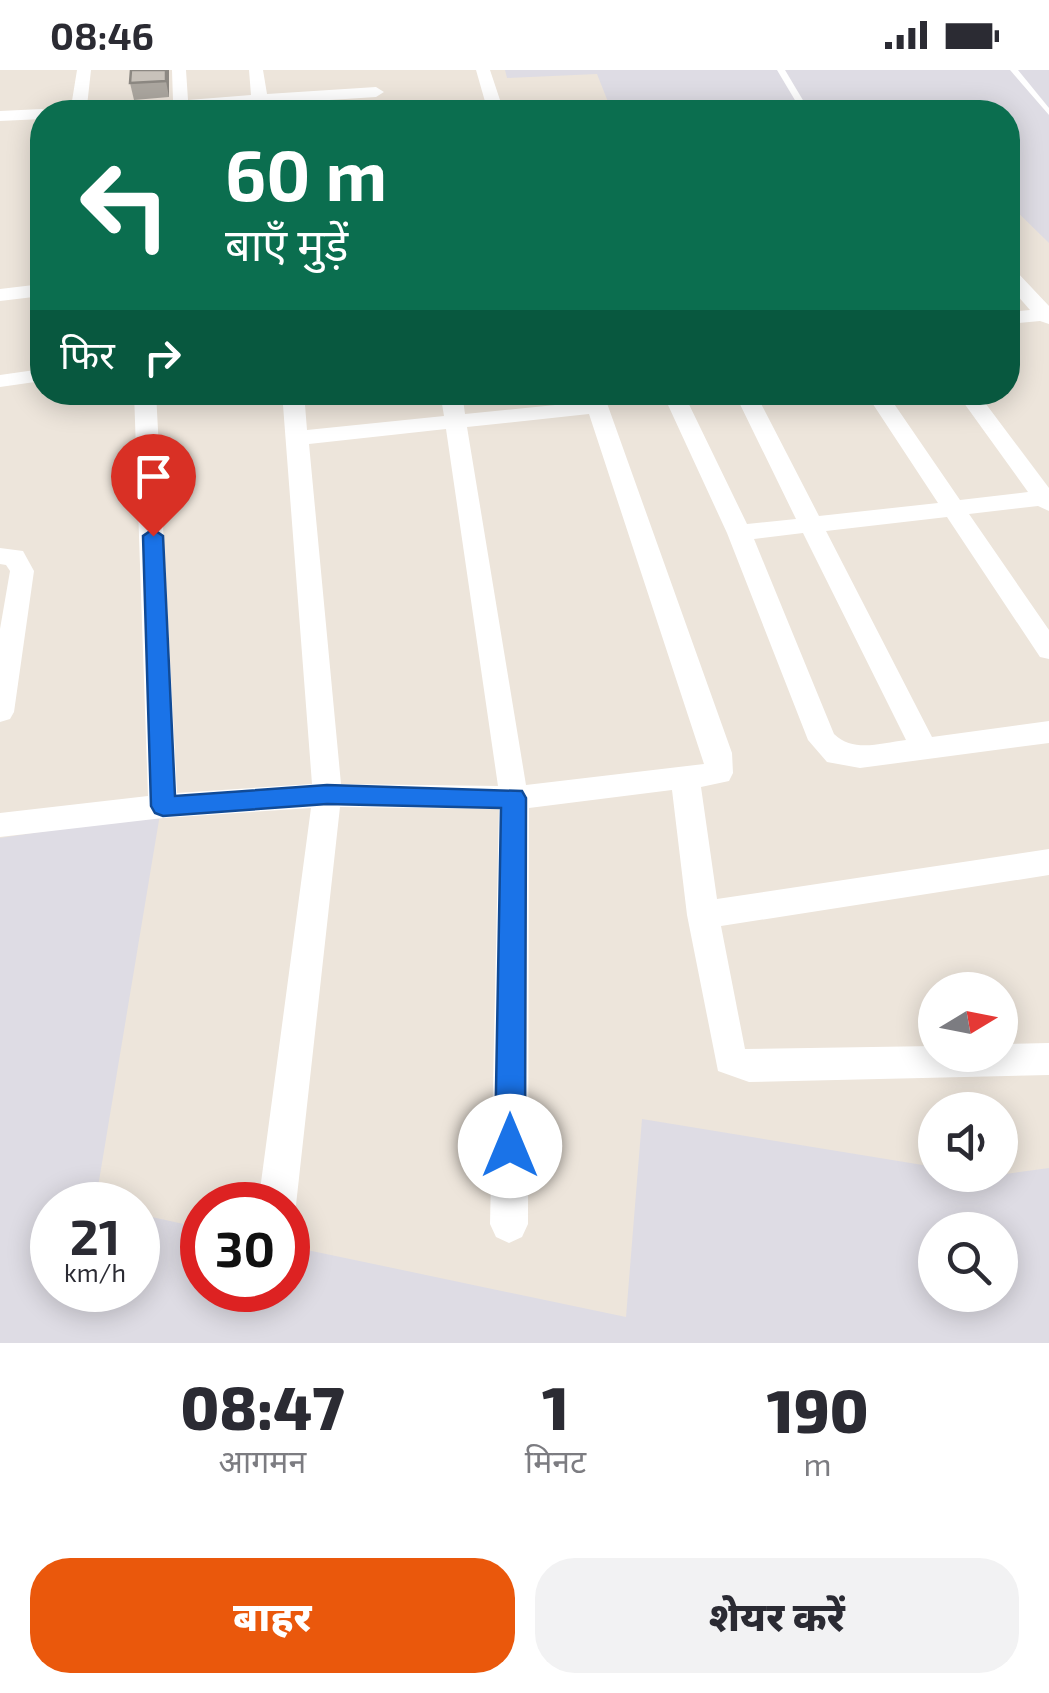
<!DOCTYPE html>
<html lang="hi">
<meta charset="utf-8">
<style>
:root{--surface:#fff;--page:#f2f2f3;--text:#2b2b33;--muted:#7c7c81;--accent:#ea580c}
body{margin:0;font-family:"Exo 2","Noto Sans Devanagari",sans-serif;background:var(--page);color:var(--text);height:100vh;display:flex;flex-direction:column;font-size:38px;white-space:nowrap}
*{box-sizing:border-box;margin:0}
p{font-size:32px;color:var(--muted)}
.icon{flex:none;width:55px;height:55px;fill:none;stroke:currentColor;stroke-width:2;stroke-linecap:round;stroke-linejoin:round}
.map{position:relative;height:1273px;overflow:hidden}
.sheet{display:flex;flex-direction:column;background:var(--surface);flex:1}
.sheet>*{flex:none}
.guide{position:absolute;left:30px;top:30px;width:990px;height:305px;border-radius:40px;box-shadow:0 5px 25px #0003;background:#0b6e4f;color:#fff;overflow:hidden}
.needle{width:65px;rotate:80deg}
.buttons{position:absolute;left:918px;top:902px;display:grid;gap:20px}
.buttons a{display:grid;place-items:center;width:100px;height:100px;border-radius:50%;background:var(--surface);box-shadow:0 5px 25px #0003;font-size:50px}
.speed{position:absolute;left:30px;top:1112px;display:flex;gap:20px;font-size:50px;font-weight:700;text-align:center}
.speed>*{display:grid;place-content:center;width:130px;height:130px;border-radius:50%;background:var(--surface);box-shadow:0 5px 25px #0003;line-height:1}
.speed small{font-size:25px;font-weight:400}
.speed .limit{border:15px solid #d22;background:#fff;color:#111}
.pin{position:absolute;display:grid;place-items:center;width:85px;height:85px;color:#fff;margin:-102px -42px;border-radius:50% 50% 50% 0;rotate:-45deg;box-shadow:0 0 10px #0007}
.pin .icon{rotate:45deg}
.me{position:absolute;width:110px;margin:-55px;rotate:0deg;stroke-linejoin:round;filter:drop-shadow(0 0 8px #0008)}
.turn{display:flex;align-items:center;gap:35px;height:210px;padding:0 30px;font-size:45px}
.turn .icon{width:130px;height:130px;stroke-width:2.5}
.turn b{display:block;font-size:70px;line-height:85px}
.then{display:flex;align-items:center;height:95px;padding:0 30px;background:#0003;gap:20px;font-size:38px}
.eta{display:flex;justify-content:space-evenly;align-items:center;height:170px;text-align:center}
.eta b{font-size:60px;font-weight:800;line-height:70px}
.cta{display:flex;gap:20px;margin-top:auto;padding:20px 30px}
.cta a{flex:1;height:115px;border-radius:40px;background:var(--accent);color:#fff;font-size:40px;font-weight:800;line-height:115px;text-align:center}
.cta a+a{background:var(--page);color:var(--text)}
.status{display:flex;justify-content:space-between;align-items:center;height:70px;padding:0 50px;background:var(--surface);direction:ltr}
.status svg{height:28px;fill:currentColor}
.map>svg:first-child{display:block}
</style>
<div class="status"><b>08:46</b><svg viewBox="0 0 49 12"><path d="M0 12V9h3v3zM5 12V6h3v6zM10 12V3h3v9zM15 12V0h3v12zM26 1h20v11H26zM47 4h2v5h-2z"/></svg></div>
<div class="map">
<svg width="1049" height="1273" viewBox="0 0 1049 1273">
<rect width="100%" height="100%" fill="#ede5db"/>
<g fill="#dedce4" fill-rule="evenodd">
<path d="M505 0H1049V173L1008 133V42H612L597 4 507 8Z"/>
<path d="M160 744 95 1135H52V1220H138V1144L202 1158V1220H288V1176L626 1247 642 1049 935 1097V1105L991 1106 1049 1098V1273H0V768ZM935 1160H1000V1225H935Z"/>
</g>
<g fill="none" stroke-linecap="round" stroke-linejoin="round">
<g fill="#fff" fill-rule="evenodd">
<path d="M777 0H785L810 42H802Z"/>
<path d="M1010 0H1018L1049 38V45Z"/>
</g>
<g fill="#fff" fill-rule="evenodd">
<path d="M77 0H91L87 36 173 31 172 0H186L188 30 251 25 249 0H263L267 24 376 17 384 22 376 27 268 34 269 42H253L252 35 189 39V42H61L71 37Z"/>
<path d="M476 0H490L504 42H488Z"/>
<path d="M0 41 42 39 49 42H42V49L0 51Z"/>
<path d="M1008 198 1015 200 1049 236V254L1040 251 1008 254V242L1030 240 1008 215Z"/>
<path d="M42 214V226L0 231V219Z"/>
<path d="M42 299V311L0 317V305Z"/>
<path d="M134 322H156L177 723 312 714 282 322H304L307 360 444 346 440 322H462L465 344 585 332 582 322H603L732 683 733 703 729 711 701 717 717 829 1049 779V805L721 856 745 979 935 976V985H1000V974L1049 973V1005L749 1012 718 1001 687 845 672 720 529 738 528 1154 522 1167 509 1173 496 1167 490 1154 499 739 340 737 296 1135 288 1149V1135H258L311 738 163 748 0 767V743L148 726ZM589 344 704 694 526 715 467 357ZM446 359 498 716 341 714 309 374Z"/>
<path d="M662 322H683L747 454 796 449 734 322H755L819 446 938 433 865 322H886L960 430 1028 422 956 322H977L1049 418V441L1038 436 969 444 1049 560V589L1040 587 947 447 826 461 932 667 1049 651V673L860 698 827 692 808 670 727 463ZM803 463 906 670C880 673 854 683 834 664L754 469Z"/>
<path d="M0 478 23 481 34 501 14 642 10 649 0 652V559L10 501 6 495 0 494Z"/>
</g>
</g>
<path fill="#aca7a0" d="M169 0V27L134 30 130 13Z"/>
<path fill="#8c8882" d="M166 0H169V27L166 11Z"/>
<path fill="#c8c2ba" stroke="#8c8882" stroke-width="2.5" d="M131 0H166V11L130 13Z"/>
<path fill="#1a73e8" stroke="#114b97" stroke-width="2.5" d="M153 459 163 466 175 726 327 715 522 721 526 728 525 1076 521 1087 510 1091 499 1087 495 1076 501 738 327 734 163 746 155 743 151 736 143 466Z"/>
</svg>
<div class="buttons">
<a><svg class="needle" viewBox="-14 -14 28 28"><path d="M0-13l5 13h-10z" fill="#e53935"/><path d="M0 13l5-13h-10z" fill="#7c7c81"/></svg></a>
<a><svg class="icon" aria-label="sound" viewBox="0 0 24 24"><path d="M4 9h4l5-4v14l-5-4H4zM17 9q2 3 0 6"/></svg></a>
<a><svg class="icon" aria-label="search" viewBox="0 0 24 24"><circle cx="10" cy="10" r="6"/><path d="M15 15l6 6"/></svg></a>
</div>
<div class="speed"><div>21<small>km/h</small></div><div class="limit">30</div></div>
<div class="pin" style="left:153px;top:466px;background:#d93025"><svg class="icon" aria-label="arrive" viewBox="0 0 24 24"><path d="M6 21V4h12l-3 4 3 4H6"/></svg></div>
<svg class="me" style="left:510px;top:1076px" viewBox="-20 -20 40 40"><circle r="19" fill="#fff"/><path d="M0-13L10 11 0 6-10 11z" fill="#1a73e8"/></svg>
<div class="guide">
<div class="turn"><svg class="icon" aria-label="left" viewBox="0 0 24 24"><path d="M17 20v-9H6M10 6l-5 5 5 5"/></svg><div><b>60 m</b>बाएँ मुड़ें</div></div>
<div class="then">फिर<svg class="icon" aria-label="right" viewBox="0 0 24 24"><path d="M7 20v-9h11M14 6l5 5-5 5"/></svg></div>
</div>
</div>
<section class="sheet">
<div class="eta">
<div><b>08:47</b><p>आगमन</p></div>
<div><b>1</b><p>मिनट</p></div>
<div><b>190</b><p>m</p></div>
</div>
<div class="cta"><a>बाहर</a><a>शेयर करें</a></div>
</section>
